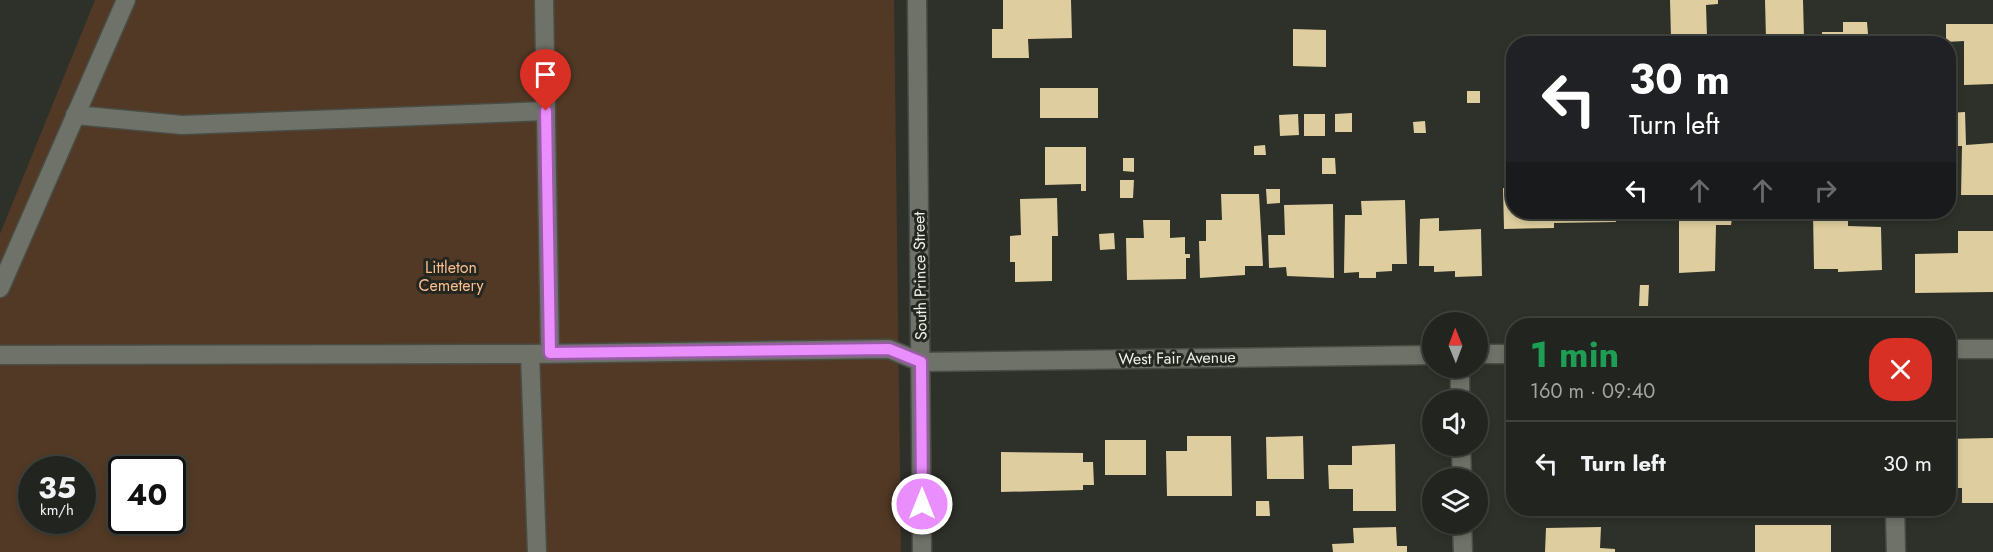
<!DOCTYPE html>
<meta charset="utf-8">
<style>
:root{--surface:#22251f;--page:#2a2d28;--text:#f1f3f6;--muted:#a2a5a4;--line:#3f423d}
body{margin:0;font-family:Jost,sans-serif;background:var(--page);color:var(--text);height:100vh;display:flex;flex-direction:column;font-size:22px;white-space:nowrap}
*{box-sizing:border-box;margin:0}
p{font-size:20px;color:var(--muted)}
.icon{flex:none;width:33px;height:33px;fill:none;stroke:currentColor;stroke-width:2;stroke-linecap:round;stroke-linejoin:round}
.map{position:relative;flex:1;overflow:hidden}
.details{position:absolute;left:1506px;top:318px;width:450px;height:198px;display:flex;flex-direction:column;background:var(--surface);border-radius:24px;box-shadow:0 3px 9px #0003,0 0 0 2px var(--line)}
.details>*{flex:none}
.guide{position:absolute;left:1506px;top:36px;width:450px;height:183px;border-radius:24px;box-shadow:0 3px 9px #0003,0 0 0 2px var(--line);background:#202124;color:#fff;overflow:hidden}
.needle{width:39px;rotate:359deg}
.buttons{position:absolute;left:1422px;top:312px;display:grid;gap:12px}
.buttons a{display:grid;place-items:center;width:66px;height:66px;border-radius:50%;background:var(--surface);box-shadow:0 3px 9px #0003,0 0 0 2px var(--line);font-size:30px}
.speed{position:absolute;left:18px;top:456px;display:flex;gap:12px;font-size:30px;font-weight:700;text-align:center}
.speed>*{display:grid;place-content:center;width:78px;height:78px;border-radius:50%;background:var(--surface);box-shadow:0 3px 9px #0003,0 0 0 2px var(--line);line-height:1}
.speed small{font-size:15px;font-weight:400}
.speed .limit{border:3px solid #111;border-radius:9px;background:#fff;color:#111}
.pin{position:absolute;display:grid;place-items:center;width:51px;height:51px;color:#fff;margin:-62px -26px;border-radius:50% 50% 50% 0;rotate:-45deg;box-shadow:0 0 6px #0007}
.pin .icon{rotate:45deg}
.me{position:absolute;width:66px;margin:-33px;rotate:0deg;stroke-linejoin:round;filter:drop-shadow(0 0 4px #0008)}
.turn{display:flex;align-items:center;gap:21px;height:126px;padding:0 24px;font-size:27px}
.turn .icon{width:78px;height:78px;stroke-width:2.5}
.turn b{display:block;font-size:42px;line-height:51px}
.lanes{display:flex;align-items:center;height:57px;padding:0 24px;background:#0003;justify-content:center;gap:30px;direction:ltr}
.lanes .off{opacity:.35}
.round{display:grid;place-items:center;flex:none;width:63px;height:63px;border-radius:24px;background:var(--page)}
.summary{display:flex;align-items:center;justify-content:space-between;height:102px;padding:0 24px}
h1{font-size:36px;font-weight:700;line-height:45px;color:#1e9e55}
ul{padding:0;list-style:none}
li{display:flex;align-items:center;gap:18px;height:84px;padding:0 24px;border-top:2px solid var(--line)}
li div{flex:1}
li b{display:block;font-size:22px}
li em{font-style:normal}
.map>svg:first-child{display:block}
</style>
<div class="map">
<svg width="1993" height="552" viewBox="0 0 1993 552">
<rect width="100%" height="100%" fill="#2e3129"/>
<path fill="#513925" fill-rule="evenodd" d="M95 0H894L901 552H0V234ZM32 470H82V520H32ZM122 470H172V520H122Z"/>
<g fill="#dece9f">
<path d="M1003 0H1071L1072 38 1028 39 1029 58H992V29H1003Z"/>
<path d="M1670 0H1718V4L1706 5 1707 37 1671 38Z"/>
<path d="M1765 0H1803L1804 38 1766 39Z"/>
<path d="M1843 22H1867L1868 34H1875V44H1822V32H1843Z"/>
<path d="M1946 24H1993V84L1964 85V41L1946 42Z"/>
<path d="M1293 29 1326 30V67L1293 66Z"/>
<rect x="1040" y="88" width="58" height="30"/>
<rect x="1467" y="91" width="13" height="12"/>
<path d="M1965 112 1966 145 1993 143V195H1961L1962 146H1948V113Z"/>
<path d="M1352 113V132H1335V114Z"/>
<path d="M1298 114 1299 135 1280 136 1279 115Z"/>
<rect x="1304" y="114" width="21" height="22"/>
<path d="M1425 121 1426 133H1414L1413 122Z"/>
<path d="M1265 145 1266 155H1254V146Z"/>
<path d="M1045 147H1086V191H1081V184L1045 185Z"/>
<path d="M1123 158H1134V172L1123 171Z"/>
<path d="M1322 158H1335L1336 174H1322Z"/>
<path d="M1120 180H1134L1133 198H1120Z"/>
<path d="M1503 188H1514V212H1615L1616 222 1554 223V228L1504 229Z"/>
<path d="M1266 189H1280V203L1267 204Z"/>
<path d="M1221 194H1259L1263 266H1245V275L1200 278 1199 241H1206V220H1222Z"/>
<path d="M1057 198 1058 236H1052V281L1015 282V262H1010V236L1021 235 1020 199Z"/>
<path d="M1405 200 1407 264H1392V271L1376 272V278H1359V272L1344 273 1345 215H1362L1361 201Z"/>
<path d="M1333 204 1334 278 1287 276 1286 267 1269 268 1268 235H1285L1284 205Z"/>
<path d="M1679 212H1733L1731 225H1716L1715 271 1679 273Z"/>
<path d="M1813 212H1848V226L1881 227 1882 270 1838 272V269H1814Z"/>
<path d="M1439 218V231L1481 229 1482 276 1455 277V271L1434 272V266H1419L1420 219Z"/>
<path d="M1143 220H1170V238L1185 237V254H1190V258H1186V279L1127 280 1126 238H1144Z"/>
<path d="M1958 231H1993V292L1915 293V254L1958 253Z"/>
<path d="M1114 233 1115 249 1100 250 1099 234Z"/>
<path d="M1640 285H1649L1648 306H1639Z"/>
<path d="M1187 436H1231L1232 496H1167L1166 451H1187Z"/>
<path d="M1303 436 1304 479H1267L1266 437Z"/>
<path d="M1993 438V503H1962V488H1948V439Z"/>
<rect x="1105" y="440" width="41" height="35"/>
<path d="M1395 444 1396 511H1353V489H1329L1328 465H1352V446Z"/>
<path d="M1001 452 1083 453V462H1093L1094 485H1083V490L1001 492Z"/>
<path d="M1256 501H1269L1270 516H1256Z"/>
<rect x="1755" y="525" width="76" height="27"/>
<path d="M1396 527 1397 546H1407V552H1333L1332 544 1354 543 1353 528Z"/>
<path d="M1601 527 1600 548 1615 549V552H1545L1546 528Z"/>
</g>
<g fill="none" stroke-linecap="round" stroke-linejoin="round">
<defs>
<g id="minor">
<path d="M544 0 550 353"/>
<path d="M917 0 922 552"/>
<path d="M75 115 182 125 546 111"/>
<path d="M0 288 126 0"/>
<path d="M1948 349H1993"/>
<path d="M530 354 537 552"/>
<path d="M1478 354H1514"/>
<path d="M0 355 530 354 889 349 921 362 1432 355"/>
<path d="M1460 368V400"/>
<path d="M1461 446 1462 478"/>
<path d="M1895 508 1896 552"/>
<path d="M1462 524 1463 552"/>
</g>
</defs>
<use href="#minor" stroke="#4a4d45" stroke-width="21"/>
<use href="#minor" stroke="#6e7268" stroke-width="18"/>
</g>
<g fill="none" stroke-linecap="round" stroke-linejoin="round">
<defs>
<path id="route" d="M546 111 550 353 889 349 921 362 922 504"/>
</defs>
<use href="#route" stroke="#985ca4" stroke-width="15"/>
<use href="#route" stroke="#ea8dfd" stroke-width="10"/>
</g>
<g text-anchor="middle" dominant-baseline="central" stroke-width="6" stroke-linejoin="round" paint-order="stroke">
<g font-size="16" fill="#fabd8d" stroke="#24271f">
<text x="451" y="267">Littleton<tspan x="451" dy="18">Cemetery</tspan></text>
</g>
<g font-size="16" fill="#eef1eb" stroke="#24271f">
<text transform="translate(920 276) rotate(-91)">South Prince Street</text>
<text transform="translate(1177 358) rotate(-1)">West Fair Avenue</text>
</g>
</g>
</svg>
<div class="buttons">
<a><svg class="needle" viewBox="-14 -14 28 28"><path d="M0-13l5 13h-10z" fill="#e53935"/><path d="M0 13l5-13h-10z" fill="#a2a5a4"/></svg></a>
<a><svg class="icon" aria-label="sound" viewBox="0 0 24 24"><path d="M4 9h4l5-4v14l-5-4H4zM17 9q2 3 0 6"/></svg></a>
<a><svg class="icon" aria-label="layers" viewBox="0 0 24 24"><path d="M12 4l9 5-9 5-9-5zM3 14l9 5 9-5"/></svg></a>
</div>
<div class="speed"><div>35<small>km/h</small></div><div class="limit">40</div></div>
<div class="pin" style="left:546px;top:111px;background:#d93025"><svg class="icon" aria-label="arrive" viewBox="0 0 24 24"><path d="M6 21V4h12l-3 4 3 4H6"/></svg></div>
<svg class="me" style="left:922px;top:504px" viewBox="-20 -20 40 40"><circle r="17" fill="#ea8dfd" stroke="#fff" stroke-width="3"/><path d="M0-11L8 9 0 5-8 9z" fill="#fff"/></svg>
<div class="guide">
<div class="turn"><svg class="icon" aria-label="left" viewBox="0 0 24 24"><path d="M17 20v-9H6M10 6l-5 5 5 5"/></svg><div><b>30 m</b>Turn left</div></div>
<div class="lanes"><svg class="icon" aria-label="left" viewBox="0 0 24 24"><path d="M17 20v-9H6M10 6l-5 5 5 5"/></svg><svg class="icon off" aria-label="ahead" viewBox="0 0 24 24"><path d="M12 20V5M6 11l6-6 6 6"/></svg><svg class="icon off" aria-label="ahead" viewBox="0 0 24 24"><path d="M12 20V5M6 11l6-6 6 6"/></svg><svg class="icon off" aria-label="right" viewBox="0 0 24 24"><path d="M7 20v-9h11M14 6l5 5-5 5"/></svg></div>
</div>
<section class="details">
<div class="summary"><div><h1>1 min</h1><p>160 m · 09:40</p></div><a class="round" style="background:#d93025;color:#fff"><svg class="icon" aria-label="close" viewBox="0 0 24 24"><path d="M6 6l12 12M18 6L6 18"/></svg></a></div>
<ul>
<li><svg class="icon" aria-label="left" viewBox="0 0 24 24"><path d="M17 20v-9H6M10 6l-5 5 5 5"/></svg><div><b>Turn left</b></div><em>30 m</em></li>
</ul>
</section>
</div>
